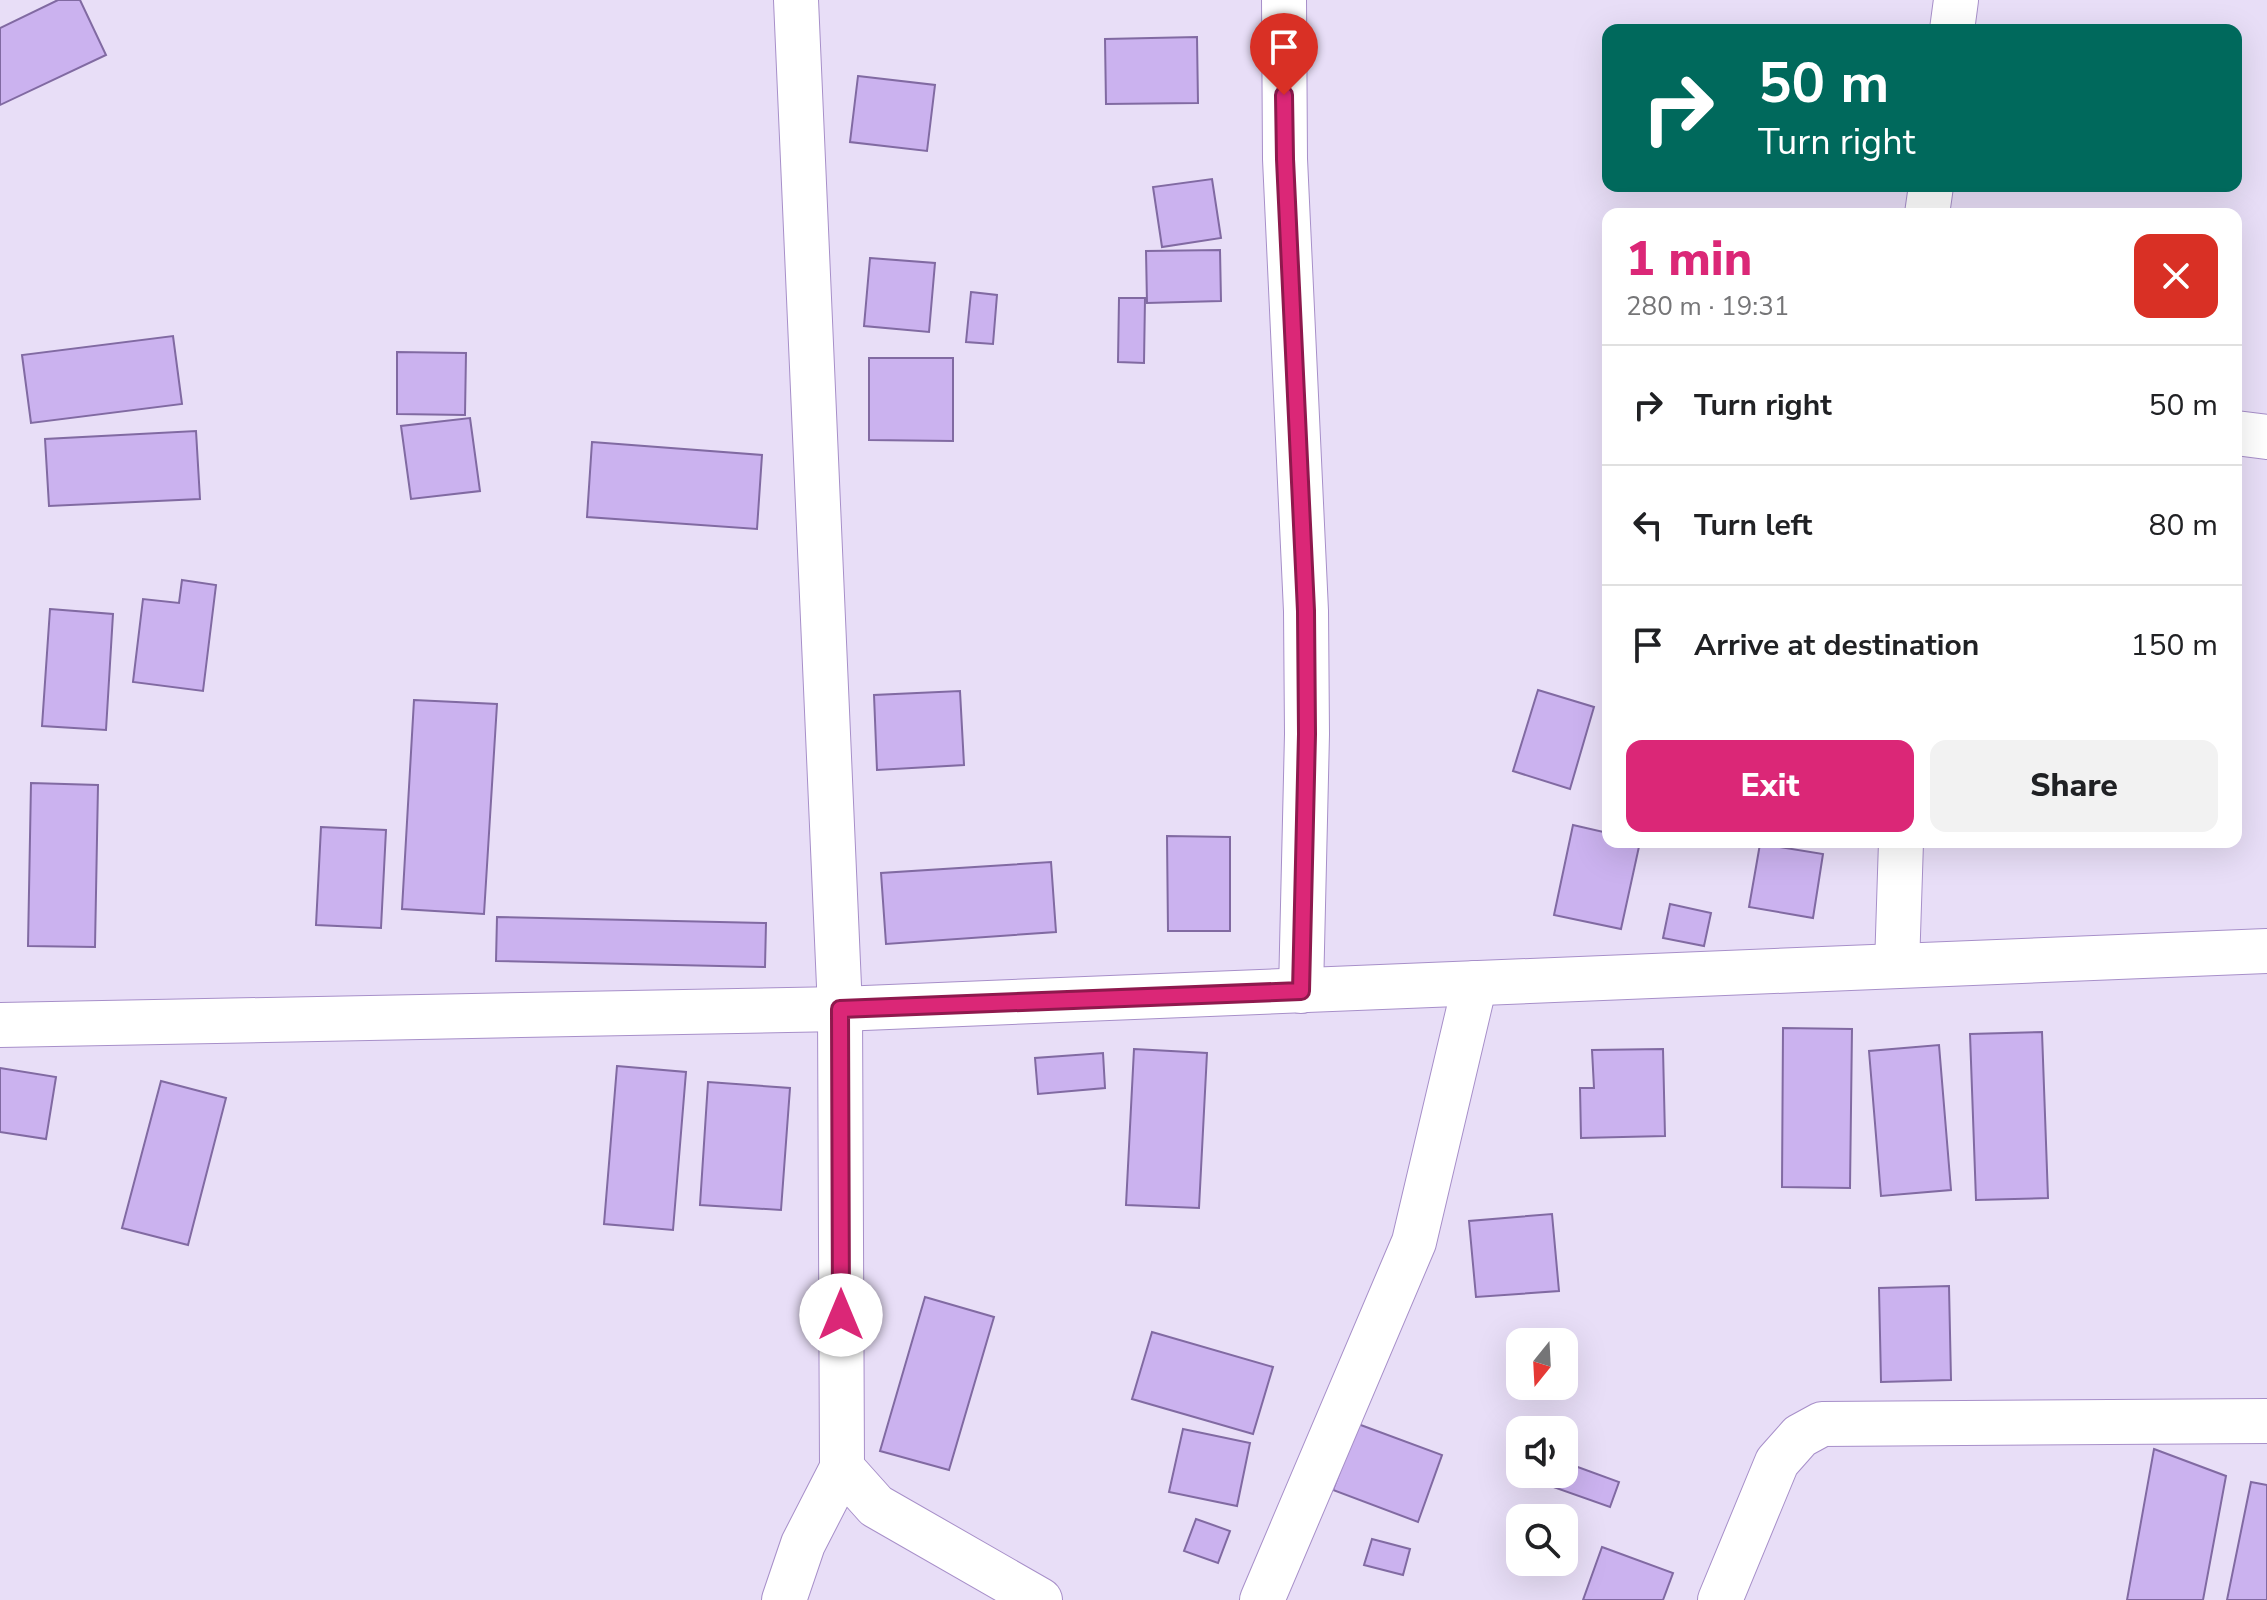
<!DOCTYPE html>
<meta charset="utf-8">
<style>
:root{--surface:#fff;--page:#f2f2f2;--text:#202124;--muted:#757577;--line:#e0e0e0;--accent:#db2777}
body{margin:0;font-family:"Nunito Sans",sans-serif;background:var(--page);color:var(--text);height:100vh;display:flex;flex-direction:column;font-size:30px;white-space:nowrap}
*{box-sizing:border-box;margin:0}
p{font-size:26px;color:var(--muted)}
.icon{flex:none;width:44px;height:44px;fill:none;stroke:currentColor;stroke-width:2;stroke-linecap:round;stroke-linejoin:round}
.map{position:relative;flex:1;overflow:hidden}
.details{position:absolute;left:1602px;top:208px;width:640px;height:640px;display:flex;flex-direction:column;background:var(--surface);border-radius:16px;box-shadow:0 8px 32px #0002}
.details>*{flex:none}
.top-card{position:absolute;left:1602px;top:24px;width:640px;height:168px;border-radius:16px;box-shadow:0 8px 32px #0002;background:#00695c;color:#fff;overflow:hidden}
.needle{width:52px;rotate:198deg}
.controls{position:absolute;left:1506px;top:1328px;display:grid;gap:16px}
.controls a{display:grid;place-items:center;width:72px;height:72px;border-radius:16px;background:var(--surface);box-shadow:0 8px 32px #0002;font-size:40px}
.pin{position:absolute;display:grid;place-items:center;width:68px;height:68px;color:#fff;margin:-82px -34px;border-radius:50% 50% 50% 0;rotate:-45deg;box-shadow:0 0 8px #0007}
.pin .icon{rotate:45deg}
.me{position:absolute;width:88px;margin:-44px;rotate:0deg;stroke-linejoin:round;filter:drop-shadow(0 0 6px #0008)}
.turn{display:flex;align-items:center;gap:28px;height:168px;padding:0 24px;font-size:36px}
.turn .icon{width:104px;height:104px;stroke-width:2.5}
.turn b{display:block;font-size:56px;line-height:68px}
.round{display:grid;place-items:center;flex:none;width:84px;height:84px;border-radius:16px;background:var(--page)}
.summary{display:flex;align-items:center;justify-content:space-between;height:136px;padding:0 24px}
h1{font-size:48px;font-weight:800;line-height:60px;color:var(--accent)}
.primary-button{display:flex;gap:16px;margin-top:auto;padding:16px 24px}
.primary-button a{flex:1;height:92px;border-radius:16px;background:var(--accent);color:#fff;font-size:32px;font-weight:800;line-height:92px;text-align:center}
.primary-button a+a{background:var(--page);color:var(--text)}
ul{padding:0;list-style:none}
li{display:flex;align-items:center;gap:24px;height:120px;padding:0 24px;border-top:2px solid var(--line)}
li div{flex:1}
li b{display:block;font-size:30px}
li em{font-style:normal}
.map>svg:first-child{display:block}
</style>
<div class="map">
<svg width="2267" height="1600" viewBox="0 0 2267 1600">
<rect width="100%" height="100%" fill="#e8def7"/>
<g fill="#cbb2ef" stroke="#816aa2" stroke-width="2">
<path d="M58 0H80L106 55 0 105V28Z"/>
<path d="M1197 37 1198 103 1106 104 1105 39Z"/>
<path d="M858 76 935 85 927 151 850 142Z"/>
<path d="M1212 179 1221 238 1162 247 1153 187Z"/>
<path d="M1220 250 1221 301 1147 303 1146 251Z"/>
<path d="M870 258 935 263 929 332 864 326Z"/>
<path d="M971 292 997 295 993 344 966 342Z"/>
<path d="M1119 298H1145L1144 363 1118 362Z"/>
<path d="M173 336 182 404 31 423 22 355Z"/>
<path d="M397 352 466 353 465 415 397 414Z"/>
<path d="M869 358H953V441L869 440Z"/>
<path d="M470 418 480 491 411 499 401 426Z"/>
<path d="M196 431 200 499 49 506 45 439Z"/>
<path d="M592 442 762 455 757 529 587 517Z"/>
<path d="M182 580 216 585 203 691 133 682 143 599 179 603Z"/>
<path d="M50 609 113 614 106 730 42 726Z"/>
<path d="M1538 690 1594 707 1570 789 1513 771Z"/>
<path d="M960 691 964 765 877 770 874 695Z"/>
<path d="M414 700 497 704 484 914 402 909Z"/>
<path d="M31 783 98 785 95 947 28 946Z"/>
<path d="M1573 825 1608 833V842H1640L1621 929 1554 915Z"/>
<path d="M321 827 386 830 381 928 316 925Z"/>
<path d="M1167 836 1230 837V931H1168Z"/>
<path d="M1760 844 1823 854 1813 918 1749 907Z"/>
<path d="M1051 862 1056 932 886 944 881 873Z"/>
<path d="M1670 904 1711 913 1704 946 1663 938Z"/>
<path d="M497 917 766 923 765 967 496 961Z"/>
<path d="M1783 1028 1852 1029 1850 1188 1782 1187Z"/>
<path d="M2042 1032 2048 1198 1976 1200 1970 1034Z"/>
<path d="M1939 1045 1951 1190 1881 1196 1869 1051Z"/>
<path d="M1134 1049 1207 1053 1199 1208 1126 1205Z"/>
<path d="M1663 1049 1665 1136 1581 1138 1580 1088H1594L1592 1050Z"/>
<path d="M1103 1053 1105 1088 1038 1094 1035 1058Z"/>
<path d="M617 1066 686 1072 673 1230 604 1224Z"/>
<path d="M0 1068 56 1077 46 1139 0 1132Z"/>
<path d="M161 1081 226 1098 188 1245 122 1228Z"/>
<path d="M708 1082 790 1088 781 1210 700 1205Z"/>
<path d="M1552 1214 1559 1291 1476 1297 1469 1221Z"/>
<path d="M1949 1286 1951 1380 1881 1382 1879 1288Z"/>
<path d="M925 1297 994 1317 949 1470 880 1451Z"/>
<path d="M1152 1332 1273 1367 1253 1434 1132 1399Z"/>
<path d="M1358 1424 1442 1455 1418 1522 1333 1490Z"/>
<path d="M1183 1429 1250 1443 1237 1506 1169 1492Z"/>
<path d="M2154 1449 2226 1476 2203 1600H2127Z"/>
<path d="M1564 1462 1619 1482 1610 1507 1539 1482 1542 1474H1564Z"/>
<path d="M2251 1482 2267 1485V1600H2227Z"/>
<path d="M1196 1519 1230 1531 1218 1563 1184 1551Z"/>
<path d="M1372 1539 1410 1549 1403 1575 1364 1565Z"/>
<path d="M1602 1547 1673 1573 1663 1600H1583Z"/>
</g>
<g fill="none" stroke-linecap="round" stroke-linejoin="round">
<defs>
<g id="street">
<path d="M796 0 840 1009 842 1468 876 1506 1040 1600"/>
<path d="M1284 0 1285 159 1306 611 1307 734 1301 991"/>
<path d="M1952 30 1956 0"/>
<path d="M1927 214 1931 186"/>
<path d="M2236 433 2267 437"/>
<path d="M1897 966 1901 842"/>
<path d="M0 1025 840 1009 2267 951"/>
<path d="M784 1600 803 1544 842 1468"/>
<path d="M1262 1600 1414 1242 1475 983"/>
<path d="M1720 1600 1777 1462 1800 1436 1822 1424 2267 1421"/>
</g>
</defs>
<use href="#street" stroke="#a78fc9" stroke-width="46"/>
<use href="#street" stroke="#fff" stroke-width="44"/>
</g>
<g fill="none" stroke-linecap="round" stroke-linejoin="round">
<defs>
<path id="route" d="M841 1315 840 1009 1301 991 1307 734 1306 611 1285 159 1284 95"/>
</defs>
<use href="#route" stroke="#8e194d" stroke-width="20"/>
<use href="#route" stroke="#db2777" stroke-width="14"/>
</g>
</svg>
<div class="controls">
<a><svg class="needle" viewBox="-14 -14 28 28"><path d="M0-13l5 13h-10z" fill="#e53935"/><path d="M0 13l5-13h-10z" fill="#757577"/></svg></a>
<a><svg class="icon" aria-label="sound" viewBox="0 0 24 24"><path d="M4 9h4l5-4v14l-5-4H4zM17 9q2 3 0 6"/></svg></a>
<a><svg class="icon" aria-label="search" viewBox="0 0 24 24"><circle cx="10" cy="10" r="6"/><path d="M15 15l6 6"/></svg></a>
</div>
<div class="pin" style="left:1284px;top:95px;background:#d93025"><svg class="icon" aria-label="arrive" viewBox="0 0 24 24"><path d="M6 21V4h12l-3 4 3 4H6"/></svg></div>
<svg class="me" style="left:841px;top:1315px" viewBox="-20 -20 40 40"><circle r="19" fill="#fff"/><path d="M0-13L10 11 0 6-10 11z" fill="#db2777"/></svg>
<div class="top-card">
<div class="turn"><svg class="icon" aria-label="right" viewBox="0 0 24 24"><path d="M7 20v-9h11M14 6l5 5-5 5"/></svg><div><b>50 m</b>Turn right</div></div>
</div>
<section class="details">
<div class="summary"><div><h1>1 min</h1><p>280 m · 19:31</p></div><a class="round" style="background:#d93025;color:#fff"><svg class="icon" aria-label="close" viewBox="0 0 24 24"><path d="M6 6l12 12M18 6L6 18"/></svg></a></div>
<ul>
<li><svg class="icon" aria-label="right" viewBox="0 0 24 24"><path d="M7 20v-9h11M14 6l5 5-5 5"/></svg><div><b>Turn right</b></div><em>50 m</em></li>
<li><svg class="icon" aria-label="left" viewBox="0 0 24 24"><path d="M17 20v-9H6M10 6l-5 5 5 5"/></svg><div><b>Turn left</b></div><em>80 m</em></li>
<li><svg class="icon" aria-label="arrive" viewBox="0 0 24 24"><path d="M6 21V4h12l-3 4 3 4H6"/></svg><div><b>Arrive at destination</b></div><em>150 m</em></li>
</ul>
<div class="primary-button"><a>Exit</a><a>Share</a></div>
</section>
</div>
